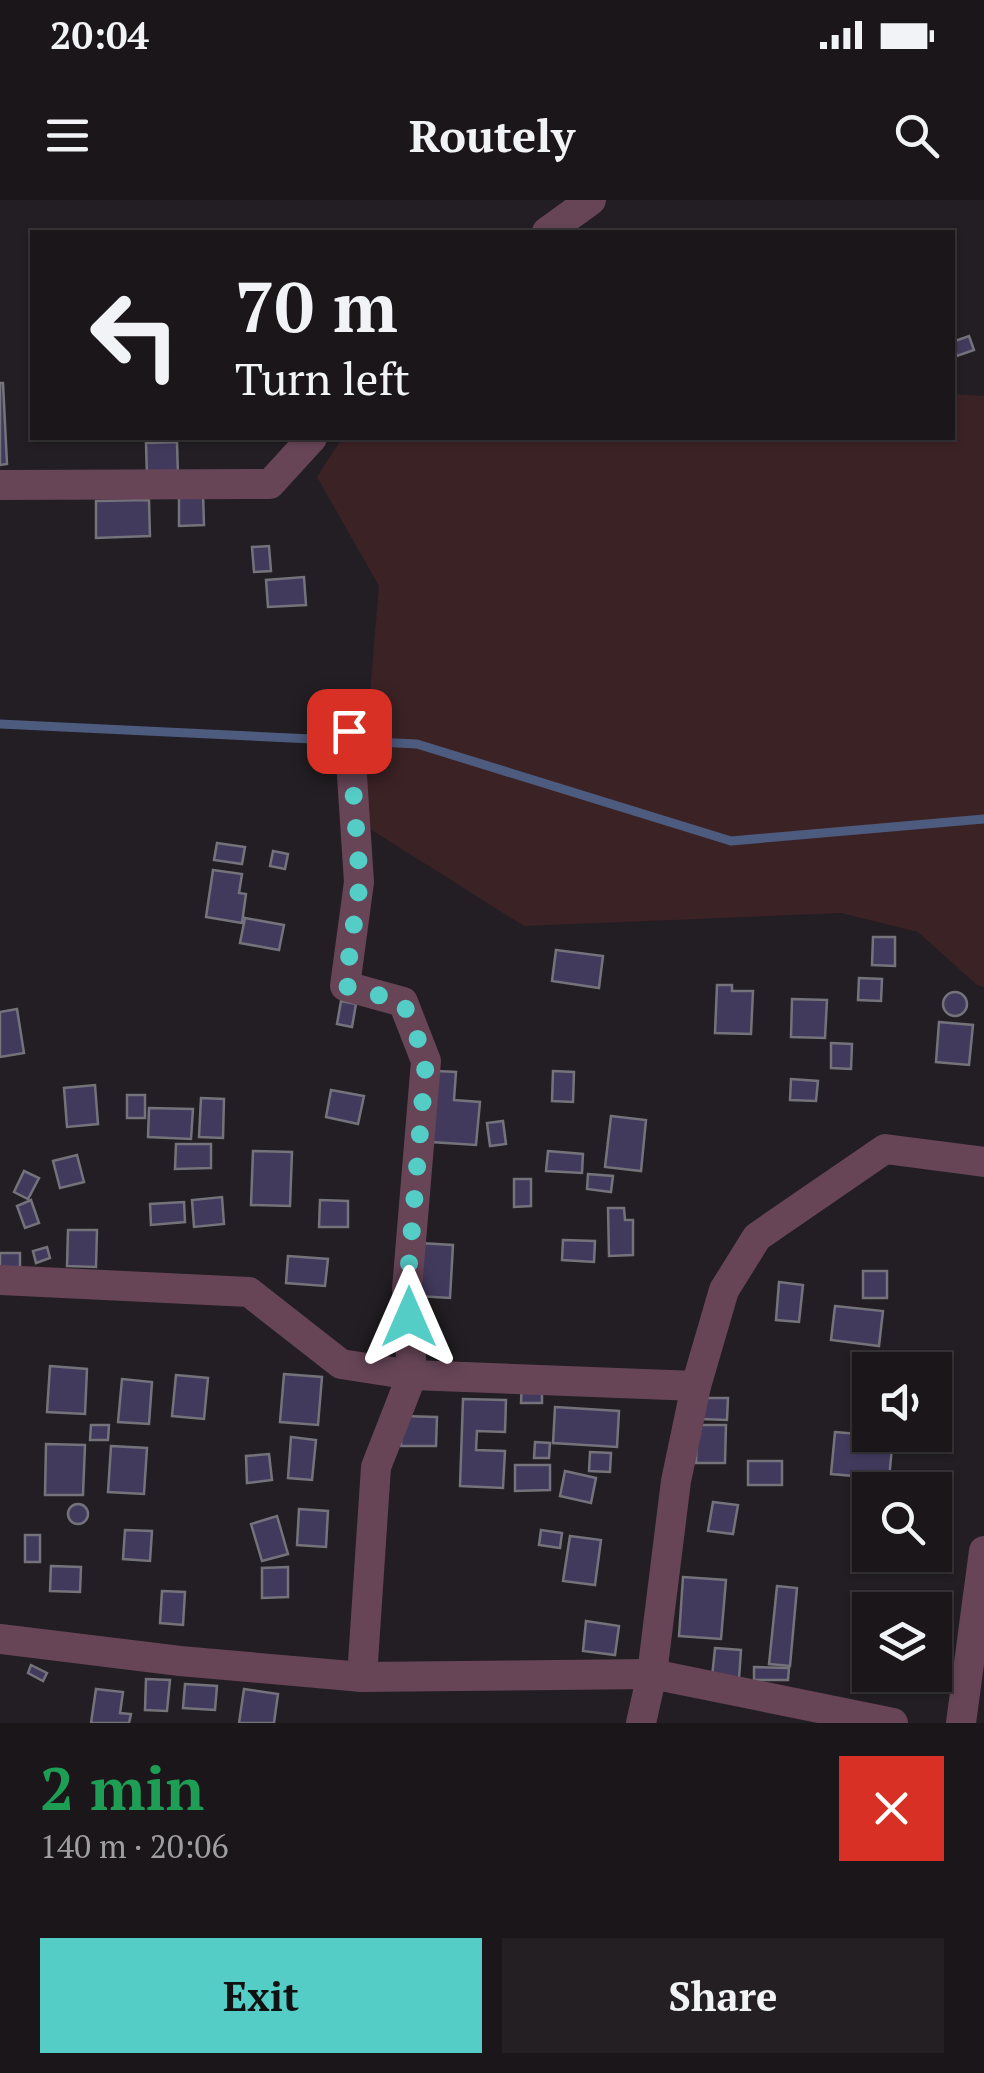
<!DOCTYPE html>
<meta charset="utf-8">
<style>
:root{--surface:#1a161a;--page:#231f23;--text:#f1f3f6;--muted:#9f9fa2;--line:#383539;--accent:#54cdc7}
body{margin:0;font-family:"PT Serif",serif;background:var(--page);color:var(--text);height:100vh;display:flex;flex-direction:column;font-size:38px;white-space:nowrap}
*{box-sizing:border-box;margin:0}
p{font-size:32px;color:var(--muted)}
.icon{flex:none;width:55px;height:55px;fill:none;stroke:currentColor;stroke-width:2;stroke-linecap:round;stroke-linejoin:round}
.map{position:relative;height:1523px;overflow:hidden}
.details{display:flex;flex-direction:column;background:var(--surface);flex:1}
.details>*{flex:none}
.top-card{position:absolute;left:30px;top:30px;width:925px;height:210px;border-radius:0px;box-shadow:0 2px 8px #0004,0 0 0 2px var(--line);background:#1a161a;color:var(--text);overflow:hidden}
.fabs{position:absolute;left:852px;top:1152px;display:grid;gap:20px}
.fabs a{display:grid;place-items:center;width:100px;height:100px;border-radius:0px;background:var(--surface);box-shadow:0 2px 8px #0004,0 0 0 2px var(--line);font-size:50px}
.pin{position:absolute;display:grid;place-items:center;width:85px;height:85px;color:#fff;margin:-42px;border-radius:20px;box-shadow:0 5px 15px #0006}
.me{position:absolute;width:110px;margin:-55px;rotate:0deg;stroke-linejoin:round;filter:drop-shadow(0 0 8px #0008)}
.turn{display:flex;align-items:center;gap:35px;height:210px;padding:0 40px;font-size:45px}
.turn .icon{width:130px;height:130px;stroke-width:2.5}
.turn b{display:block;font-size:70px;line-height:85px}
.round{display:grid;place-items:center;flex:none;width:105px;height:105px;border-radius:0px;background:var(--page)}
.summary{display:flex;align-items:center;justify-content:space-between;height:170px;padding:0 40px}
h1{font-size:60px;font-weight:600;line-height:75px;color:#1e9e55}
.button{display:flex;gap:20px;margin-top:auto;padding:20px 40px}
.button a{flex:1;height:115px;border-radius:0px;background:var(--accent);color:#111;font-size:40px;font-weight:600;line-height:115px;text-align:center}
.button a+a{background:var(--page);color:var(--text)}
.status{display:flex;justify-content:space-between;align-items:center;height:70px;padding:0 50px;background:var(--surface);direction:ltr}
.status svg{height:28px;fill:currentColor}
header{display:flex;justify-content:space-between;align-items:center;height:130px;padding:0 40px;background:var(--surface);font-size:45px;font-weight:600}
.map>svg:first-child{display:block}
</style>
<div class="status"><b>20:04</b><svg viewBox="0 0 49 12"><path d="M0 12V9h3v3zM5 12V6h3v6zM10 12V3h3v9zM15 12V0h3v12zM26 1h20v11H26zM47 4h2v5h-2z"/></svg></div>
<header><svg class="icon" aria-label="menu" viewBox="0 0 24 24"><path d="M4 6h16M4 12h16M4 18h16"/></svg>Routely<svg class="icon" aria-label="search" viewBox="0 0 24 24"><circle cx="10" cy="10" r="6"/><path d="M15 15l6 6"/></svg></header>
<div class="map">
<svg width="984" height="1523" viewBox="0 0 984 1523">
<rect width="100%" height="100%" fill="#221e23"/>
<path fill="#3b2225" d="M953 194 984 196V787L977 785 918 732 841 713 524 726 359 622 379 386 317 277 342 238H952Z"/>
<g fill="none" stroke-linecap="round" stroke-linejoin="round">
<path stroke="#4d5b7e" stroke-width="9" d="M0 524 417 544 731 641 984 619"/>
</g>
<g fill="#423a5d" stroke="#74727a" stroke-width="2.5">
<path d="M969 136 974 150 957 156 952 142Z"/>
<path d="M0 183H3L7 264 0 265Z"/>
<path d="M177 242 178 276 147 277 146 243Z"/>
<path d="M203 293 204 325 179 326V294Z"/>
<path d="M149 300 150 336 96 338V301Z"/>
<path d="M269 346 271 371 254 372 252 347Z"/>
<path d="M304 377 306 405 268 407 266 380Z"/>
<path d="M217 643 245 647 242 664 214 660Z"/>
<path d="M273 651 288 654 285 669 270 666Z"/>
<path d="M213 670 242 674 239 693 246 694 242 723 206 717Z"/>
<path d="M245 718 284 725 279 750 240 743Z"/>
<path d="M873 737H895V766L872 765Z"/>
<path d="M556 750 603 756 599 788 552 781Z"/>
<path d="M859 778 882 779 881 801 858 800Z"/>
<path d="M717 785H732V791H753L751 834 715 833Z"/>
<circle cx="955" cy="804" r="12"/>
<path d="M792 799 827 800 825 838 791 837Z"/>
<path d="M341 801 356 804 352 827 337 824Z"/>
<path d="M17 809 24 853 0 857V812Z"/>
<path d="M939 822 973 825 969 865 936 862Z"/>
<path d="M831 843 852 844 851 869 831 868Z"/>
<path d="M437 871 456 872 454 900 480 902 476 945 431 942Z"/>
<path d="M553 871 574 872 573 902 552 901Z"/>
<path d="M791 879 818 881 816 901 790 900Z"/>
<path d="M95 885 98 924 67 927 64 888Z"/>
<path d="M331 890 364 896 358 924 326 917Z"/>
<rect x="127" y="895" width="18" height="23"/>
<path d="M201 898 224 899 223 938 199 937Z"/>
<path d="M149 908 193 909 191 939 148 937Z"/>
<path d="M611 916 646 920 641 971 605 967Z"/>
<path d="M503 921 506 944 490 946 487 923Z"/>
<path d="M176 944H211V968L175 969Z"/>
<path d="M253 951 292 952 290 1006 251 1005Z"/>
<path d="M548 951 583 954 582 973 546 971Z"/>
<path d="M77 955 84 982 60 988 53 961Z"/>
<path d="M24 971 39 978 28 999 14 992Z"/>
<path d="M588 974 613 976 611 992 587 989Z"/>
<path d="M514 979H531V1006L514 1007Z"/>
<path d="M222 997 224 1024 194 1027 192 1000Z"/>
<path d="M31 1000 39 1023 25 1028 17 1006Z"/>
<path d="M320 1000 348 1001V1027H319Z"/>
<path d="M184 1002 185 1022 151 1025 150 1004Z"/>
<path d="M608 1008H624L625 1020H633V1055L609 1056Z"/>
<path d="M68 1030H97L96 1067 67 1066Z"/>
<path d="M563 1040 595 1041 594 1062 562 1060Z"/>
<path d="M420 1043 453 1045 450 1098 418 1096Z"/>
<path d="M47 1047 50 1058 36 1063 33 1051Z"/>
<rect x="0" y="1053" width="20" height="20"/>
<path d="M288 1056 328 1059 325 1086 286 1083Z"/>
<rect x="863" y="1071" width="24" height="27"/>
<path d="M779 1082 803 1085 799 1122 776 1120Z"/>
<path d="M835 1106 883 1111 879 1146 831 1140Z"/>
<path d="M50 1166 87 1169 85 1214 47 1212Z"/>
<path d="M284 1174 322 1177 318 1225 280 1222Z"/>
<path d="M176 1175 208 1178 204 1219 172 1216Z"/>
<path d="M122 1179 152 1182 149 1224 118 1222Z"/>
<path d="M522 1181 542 1182V1203H521Z"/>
<path d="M702 1198H728L727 1220 701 1219Z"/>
<path d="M463 1199 506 1200 505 1232 477 1231 476 1250 505 1251 503 1288 460 1286Z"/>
<path d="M555 1207 619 1211 617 1247 553 1243Z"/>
<path d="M402 1216 437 1217 436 1246H401Z"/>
<path d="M91 1225H109L108 1240H90Z"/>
<path d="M697 1225H726L725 1263H696Z"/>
<path d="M835 1232 893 1237 889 1279 831 1274Z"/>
<path d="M291 1237 316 1240 312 1280 288 1278Z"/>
<path d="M535 1242 550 1243 549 1258H534Z"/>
<path d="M46 1244 85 1245 83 1295H45Z"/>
<path d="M111 1246 147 1248 144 1294 108 1292Z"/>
<path d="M590 1252 611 1253 610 1272 589 1271Z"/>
<path d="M269 1254 272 1280 247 1283 246 1256Z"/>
<rect x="748" y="1261" width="34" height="24"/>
<path d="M515 1265H550V1290L515 1291Z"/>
<path d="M565 1271 596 1278 591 1303 560 1296Z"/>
<path d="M713 1302 738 1305 733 1334 708 1331Z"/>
<circle cx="78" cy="1314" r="10"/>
<path d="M299 1309 328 1311 326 1347 297 1345Z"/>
<path d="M277 1316 288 1354 262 1361 251 1324Z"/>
<path d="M125 1330 152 1331 150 1361 123 1359Z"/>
<path d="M541 1330 562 1333 560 1348 539 1345Z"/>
<rect x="25" y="1335" width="15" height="27"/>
<path d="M570 1336 601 1340 595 1385 563 1381Z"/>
<path d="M51 1366 81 1367 80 1392 50 1391Z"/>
<path d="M288 1367V1397L262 1398V1368Z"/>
<path d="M683 1377 726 1380 721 1439 679 1436Z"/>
<path d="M777 1386 797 1388 790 1466 769 1464Z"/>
<path d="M162 1391 185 1392 183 1425 160 1423Z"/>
<path d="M586 1421 619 1426 615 1455 583 1451Z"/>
<path d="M715 1448 741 1450 739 1479 712 1477Z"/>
<path d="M31 1465 47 1473 43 1481 28 1473Z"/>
<path d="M754 1467 789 1468 788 1480H754Z"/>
<path d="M146 1479 170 1480 167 1511 145 1510Z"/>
<path d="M185 1484 217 1486 215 1510 183 1508Z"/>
<path d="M96 1489 123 1492 120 1513 131 1514 129 1523H91Z"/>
<path d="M244 1489 278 1494 274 1523H239Z"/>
</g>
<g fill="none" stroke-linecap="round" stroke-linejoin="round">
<g stroke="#674557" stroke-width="30">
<path d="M547 32 591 0"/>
<path d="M0 285 270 284 312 238"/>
<path d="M349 531 359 682 345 786 403 802 426 861 407 1089 412 1175 376 1267 362 1477"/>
<path d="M0 1080 249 1092 341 1164 412 1175 696 1186"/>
<path d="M0 1439 180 1461 362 1477 652 1474 893 1523"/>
<path d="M641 1523 652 1474 676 1281 696 1186 724 1090 757 1037 885 949 984 962"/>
<path d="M961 1523 984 1351"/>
</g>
</g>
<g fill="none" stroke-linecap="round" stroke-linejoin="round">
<path stroke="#54cdc7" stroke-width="18" stroke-dasharray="0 32.4" d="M349 531 360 682 345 786 403 802 426 860 407 1088 409 1117"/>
</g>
</svg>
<div class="fabs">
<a><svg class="icon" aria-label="sound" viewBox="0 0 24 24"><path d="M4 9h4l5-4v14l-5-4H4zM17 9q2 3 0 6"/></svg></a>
<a><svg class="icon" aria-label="search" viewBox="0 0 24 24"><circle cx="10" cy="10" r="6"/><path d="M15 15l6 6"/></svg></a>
<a><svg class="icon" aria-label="layers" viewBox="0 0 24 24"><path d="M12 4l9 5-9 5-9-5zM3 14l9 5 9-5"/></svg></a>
</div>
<div class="pin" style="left:349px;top:531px;background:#d93025"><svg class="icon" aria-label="arrive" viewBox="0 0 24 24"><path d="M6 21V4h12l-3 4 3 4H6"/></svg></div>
<svg class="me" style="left:409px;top:1117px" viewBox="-20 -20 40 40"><path d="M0-17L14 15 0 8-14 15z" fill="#54cdc7" stroke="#fff" stroke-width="4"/></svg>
<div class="top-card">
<div class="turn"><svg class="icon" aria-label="left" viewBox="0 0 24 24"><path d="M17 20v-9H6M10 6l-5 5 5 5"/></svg><div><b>70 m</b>Turn left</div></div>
</div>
</div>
<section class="details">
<div class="summary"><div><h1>2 min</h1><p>140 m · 20:06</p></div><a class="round" style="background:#d93025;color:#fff"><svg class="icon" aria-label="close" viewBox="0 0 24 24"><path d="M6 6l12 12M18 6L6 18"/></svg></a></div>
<div class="button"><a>Exit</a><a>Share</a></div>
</section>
